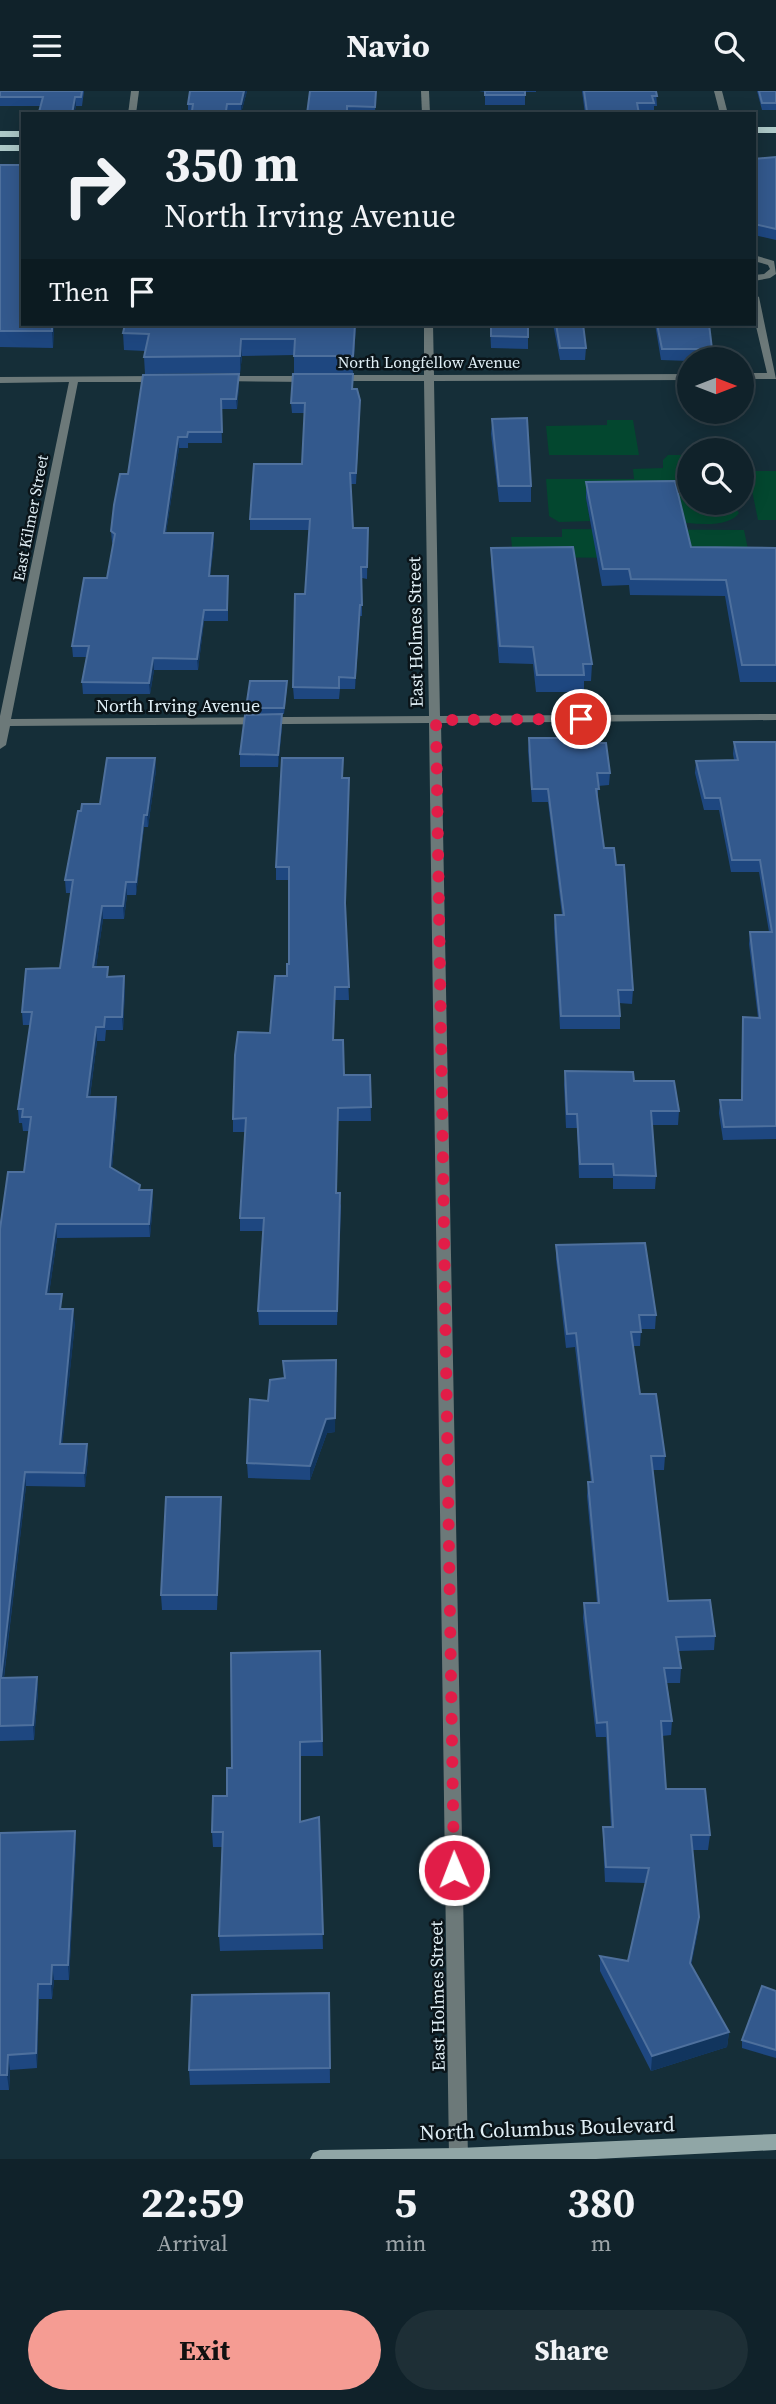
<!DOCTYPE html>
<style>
:root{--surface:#10222a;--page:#1e2f36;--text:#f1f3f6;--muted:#9ca4a8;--line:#303f47;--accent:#f59c93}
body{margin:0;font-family:"Source Serif 4",serif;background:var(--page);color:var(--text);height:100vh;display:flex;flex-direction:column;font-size:26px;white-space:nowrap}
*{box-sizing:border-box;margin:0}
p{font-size:23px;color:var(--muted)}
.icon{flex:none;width:38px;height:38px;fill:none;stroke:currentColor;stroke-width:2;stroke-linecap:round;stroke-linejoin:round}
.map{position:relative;height:2068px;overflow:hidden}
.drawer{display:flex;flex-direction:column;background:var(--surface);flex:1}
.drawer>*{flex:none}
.banner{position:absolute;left:21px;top:21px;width:735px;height:214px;border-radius:0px;box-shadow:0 4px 18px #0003,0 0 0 2px var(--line);background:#10222a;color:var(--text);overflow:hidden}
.needle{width:46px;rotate:90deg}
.tools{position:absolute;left:677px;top:256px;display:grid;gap:14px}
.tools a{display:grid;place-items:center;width:77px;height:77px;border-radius:50%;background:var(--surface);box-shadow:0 4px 18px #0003,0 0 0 2px var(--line);font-size:35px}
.pin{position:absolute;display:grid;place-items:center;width:60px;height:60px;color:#fff;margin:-30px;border:4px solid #fff;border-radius:50%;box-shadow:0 2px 7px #0007}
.me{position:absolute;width:77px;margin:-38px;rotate:359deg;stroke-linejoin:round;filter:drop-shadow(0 0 5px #0008)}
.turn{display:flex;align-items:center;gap:24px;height:147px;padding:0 28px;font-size:32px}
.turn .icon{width:91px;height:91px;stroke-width:2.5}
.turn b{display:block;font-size:49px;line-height:60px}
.then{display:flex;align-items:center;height:66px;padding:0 28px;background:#0003;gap:14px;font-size:26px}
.eta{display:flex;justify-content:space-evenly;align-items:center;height:119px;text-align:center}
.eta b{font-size:42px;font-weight:700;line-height:49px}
.button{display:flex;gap:14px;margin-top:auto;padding:14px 28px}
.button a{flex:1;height:80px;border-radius:42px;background:var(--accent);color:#111;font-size:28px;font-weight:700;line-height:80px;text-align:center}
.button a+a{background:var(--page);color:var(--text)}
header{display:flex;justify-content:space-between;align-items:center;height:91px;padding:0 28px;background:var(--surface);font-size:32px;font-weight:700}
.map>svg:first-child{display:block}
</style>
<header><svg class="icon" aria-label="menu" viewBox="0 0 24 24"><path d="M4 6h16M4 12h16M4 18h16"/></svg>Navio<svg class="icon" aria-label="search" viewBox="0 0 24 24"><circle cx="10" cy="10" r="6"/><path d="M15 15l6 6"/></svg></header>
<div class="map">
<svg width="776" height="2068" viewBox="0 0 776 2068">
<rect width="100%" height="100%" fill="#152e38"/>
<g fill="#03472f">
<path d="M607 329H633L639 364H549L546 335 607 334Z"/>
<path d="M668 364H689L690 411H731L739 422C718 451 617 415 586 407L590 430 559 431 549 425 546 388H634L633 378 663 377V369Z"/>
<path d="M748 380H776V429H758Z"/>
<path d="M562 438 744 439 750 468 513 466 511 446H562Z"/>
</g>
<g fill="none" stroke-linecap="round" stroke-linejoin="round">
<g fill="#6c7979" fill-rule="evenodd">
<path d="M131 0H139L136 23H128Z"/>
<path d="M421 0H429L430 23H422Z"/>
<path d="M714 0H722L728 23H720Z"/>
<path d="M754 164 774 170 776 183 770 187 754 190V184L764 183 770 178 768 174 754 170Z"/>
<path d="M754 203 759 206 776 288H742V282H767L754 227Z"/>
<path d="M424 233H433L434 284 690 283V289L434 290 440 625 776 623V629L441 632 468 2068H450L449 2066 429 632 10 635 6 654 0 658V625L69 291 0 292V286L160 285 165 288 160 291H78L11 628 429 625 424 290H334L329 287 334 284H424Z"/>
<path d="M222 285H310L315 288 310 291 219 290V286Z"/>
</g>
<path fill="#90a6a6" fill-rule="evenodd" d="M776 2043V2059L596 2068H310L313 2062 320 2059 459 2057Z"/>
<g fill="#adc9c8" fill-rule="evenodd">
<rect x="754" y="36" width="22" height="6"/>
<rect x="0" y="40" width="23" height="6"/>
<rect x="0" y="54" width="23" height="6"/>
</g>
</g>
<g fill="#1e4780">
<path d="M0 0H84L82 15H76L74 23H39L40 15H0Z"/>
<path d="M247 0 241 22H188V13Z"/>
<path d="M376 0 375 23H307Z"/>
<path d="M479 0H536V1H525V14H485V1Z"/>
<path d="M582 0H656L657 15H654V22L585 23Z"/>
<path d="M757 0H776V19H762Z"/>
<path d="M776 66V149L754 144V68Z"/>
<path d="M0 74 23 233H54L53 257 0 256Z"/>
<path d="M356 233 353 282H294V264L242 265 240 282 145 283 144 266 145 260 124 259 123 242Z"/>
<path d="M486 233H528V258L491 257 490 236H486Z"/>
<path d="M553 233H583L586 257 585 269H560Z"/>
<path d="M655 233H709L712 258V268H690V270L661 269Z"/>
<path d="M239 283V294L237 318H221L222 352H188V357H179L166 442H213L214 453 210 485H228V530H204L198 579H154L150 603H83L82 591 87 566H73L72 555 107 487 113 453 112 451 111 440 128 383Z"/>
<path d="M352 298 360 309V319L356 393H350L353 437H368L367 488 362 487V525H360L355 598H340L339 608H294L293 596 305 503 310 439H250V428L302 373 305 322H292L291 312Z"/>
<path d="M492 328 531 395V411H499L491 343Z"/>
<path d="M586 391 691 456 776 457V591H740L725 505 630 504 629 494 602 495 586 407Z"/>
<path d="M491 457 592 573 591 590H584V601H536L533 573 499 572 491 473Z"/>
<path d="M287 596 284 623H282V636L278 676H240V663L247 624 246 617Z"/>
<path d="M529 647 564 652 610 682 609 694 598 695V711L604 757 633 899 632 913 619 912 620 925V938H560L554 837 555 824H562L548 711H532L528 660Z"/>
<path d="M734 651H776V1048L723 1049 719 1022 720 1009H741L743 926 758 927 749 853 750 841H769L759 781H731L719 719H704L695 682 696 670 734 669 733 663Z"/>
<path d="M155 667 156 679 148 736H144L136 804H127L124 828H103L96 876H108V886L124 885 125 899 123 939H106L105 950H97L90 1006H116L117 1020 112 1077 140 1099H152L153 1112 150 1146 57 1147 49 1203 75 1232 62 1353 88 1367 85 1396 26 1395 4 1587 37 1586 38 1601 34 1649 0 1650V1138L24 1081 29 1040H23L22 1032H19L18 1018 30 934H23L22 921 60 877 71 802H66L65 789 81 720 100 713Z"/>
<path d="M343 687 345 818 349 909H335L333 949 344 984H370L371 1030H338L336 1102 341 1115 337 1234H259L258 1220 263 1140H240V1127L245 1041H233V1028L270 942 289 873V789H276V776Z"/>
<path d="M565 980 634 990 679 1020 678 1034H652L656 1085 655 1098H613V1087H579L577 1037H566L564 994Z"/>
<path d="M556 1154 656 1224 655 1238H641L640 1255H633L640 1303 665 1365 664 1379H653L668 1510 715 1545 714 1559 678 1560 681 1577 680 1592H667L672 1630 671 1644 662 1645 666 1698 710 1744 708 1759H692L698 1840 691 1874 729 1941 727 1956 651 1980 600 1880V1865L628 1870 645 1792 605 1791 603 1751V1736H611L606 1646H596L583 1527 584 1512H597L587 1405 588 1391H591L575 1256 566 1257 556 1168Z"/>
<path d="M283 1270 335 1341 327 1342 310 1389 248 1387 247 1372 268 1310 284 1287Z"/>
<path d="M221 1420 217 1519H162L161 1504Z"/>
<path d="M320 1560 323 1665H300V1731L319 1726 323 1858 220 1860 219 1845 222 1756H213L212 1741 227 1705 232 1677Z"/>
<path d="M75 1740 76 1755 69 1889H54L52 1908H39L37 1977 10 1979 9 1999H0V1742Z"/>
<path d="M776 1900V1967L742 1957V1949Z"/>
<path d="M329 1902 330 1992 190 1994 189 1979Z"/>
</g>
<g fill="#11355e">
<path d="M244 0H247L241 22V13Z"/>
<path d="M75 6 76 15 74 23H72Z"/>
<path d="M52 233H54L53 257 52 240Z"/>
<path d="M355 233H356L353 282V265Z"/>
<path d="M241 248 242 265 240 282V265Z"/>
<path d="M239 283V294L237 318 236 308Z"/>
<path d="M178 346 179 357 164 454V442Z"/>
<path d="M213 442 214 453 209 496V485Z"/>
<path d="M360 514V525L355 598V587Z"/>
<path d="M204 519V530L198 579 197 568Z"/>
<path d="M153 567 154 579 150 603 149 592Z"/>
<path d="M282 623V636L278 676V664Z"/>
<path d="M155 667 156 679 148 736 147 724Z"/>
<path d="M144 724V736L136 804V791Z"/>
<path d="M126 791 127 804 124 828 123 815Z"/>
<path d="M102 815 103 828 94 890 93 876Z"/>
<path d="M124 885 125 899 123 939 122 926Z"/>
<path d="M96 936 97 950 88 1020 87 1006Z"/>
<path d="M116 1006 117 1020 111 1089 110 1076Z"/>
<path d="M152 1099 153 1112 150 1146 149 1133Z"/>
<path d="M56 1133 57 1147 47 1217 46 1203Z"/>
<path d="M73 1218 75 1232 61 1367 60 1353Z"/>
<path d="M336 1283 335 1341 327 1342 310 1389V1375Z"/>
<path d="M87 1353 88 1367 85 1396 84 1382Z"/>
<path d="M25 1381 26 1395 2 1601 1 1587Z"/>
<path d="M221 1406V1420L217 1519V1504Z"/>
<path d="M37 1586 38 1601 34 1649 33 1634Z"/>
<path d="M75 1740 76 1755 69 1889 68 1874Z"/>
<path d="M699 1826 698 1840 689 1887 690 1872Z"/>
<path d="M52 1874 54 1889 52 1908 51 1893Z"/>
<path d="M38 1893 39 1908 37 1977 36 1962Z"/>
<path d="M729 1941 727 1956 651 1980 652 1965Z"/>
<path d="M8 1964 10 1979 9 1999 7 1984Z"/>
</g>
<g fill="#33598d" stroke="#4e709d" stroke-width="2">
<path d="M0 0H82L81 6H75L72 23H44L45 21H39L43 6H0Z"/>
<path d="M190 0H244L241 13H227L226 20H192L193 13H188Z"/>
<path d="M310 0H376L375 16 347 15V23H307Z"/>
<rect x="485" y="0" width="40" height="4"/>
<path d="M584 0H656L657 5H652L654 12H637L639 23H603V20L587 21Z"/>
<path d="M759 0H776V12H762Z"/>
<path d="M776 66V138L754 133V68Z"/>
<path d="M0 74H23V233H52V240H0Z"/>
<path d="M125 233H355L353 265H294L295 248H241L240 265 144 266 149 243 123 242Z"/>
<path d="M491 233H528V246L491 245Z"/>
<path d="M556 233H583L586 257H560Z"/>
<path d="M657 233H709L712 258H662Z"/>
<path d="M239 283 236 308H221L222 341H188L187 346H178L164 442H213L209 485H228L227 519H204L197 568 153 567 149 592 82 591 89 555H72L84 487H107L115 443 111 440 114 414 120 383H128L143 284Z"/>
<path d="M293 283H353L352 298H357L360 309 356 382H350L353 437H368L367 476H361L362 514H360L355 587 339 586V597L293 596 295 503H305L310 428H250L254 373H302L305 312H291Z"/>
<path d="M527 327 531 395H499L492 328Z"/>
<path d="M675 390 691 456 776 457V574H742L726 489 631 488 629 478H603L586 391Z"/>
<path d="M573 456 592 573H583L584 584H537L533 556 500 555 491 457Z"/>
<path d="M250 590H287L284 617H246Z"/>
<path d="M282 623 278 664 240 663 245 624Z"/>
<path d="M529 647H564V652H606L610 682H597L599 698H596L604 757H614L616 774H624L633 899H618L620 925H561L555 824H564L548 698H532Z"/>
<path d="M734 651H776V1035L724 1036 720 1009H742L743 926 760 927 750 841H772L760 769H732L720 707H705L696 670 738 669Z"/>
<path d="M107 667H155L147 724H144L136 791H126L123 815H102L93 876H108L107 886 124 885 122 926H105L104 936H96L87 1006H116L110 1076 140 1094 139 1099H152L149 1133H56L46 1203H62L60 1218H73L60 1353H87L84 1382 25 1381 1 1587 37 1586 33 1634 0 1635V1138L8 1081H24L31 1026H22L23 1018H18L32 921H22L26 878 60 877 73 789H65L78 720H81L82 713H100Z"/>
<path d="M282 667H343L342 687H349L345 812 349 896H335L333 949H343L344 984H370L371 1016 338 1017 336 1102H340L337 1220H258L264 1127H240L246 1027 233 1028 235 964 238 941 270 942 275 885H287V873H289V776H276Z"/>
<path d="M565 980 633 981 634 990H674L679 1020H651L656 1085 614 1084 613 1073H580L577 1023H567Z"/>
<path d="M645 1152 656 1224H639L641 1241H631L640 1303H656L665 1365H651L668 1510 710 1509 715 1545 676 1546 681 1577H664L672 1630H661L666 1698H705L710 1744H691L699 1826 690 1872 729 1941 652 1965 600 1865 628 1870 649 1777 606 1776 603 1736H613L607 1631 597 1632 584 1512H599L588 1391H593L576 1242 567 1243 556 1154Z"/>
<path d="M336 1269 335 1327 326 1328 310 1375 247 1372 250 1308 268 1310 270 1289 285 1287 283 1270Z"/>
<path d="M166 1406H221L217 1504H161Z"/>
<path d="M320 1560 322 1650 300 1651V1731L319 1726 323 1843 219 1845 223 1741H212L213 1705H227V1677H232L231 1562Z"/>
<path d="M75 1740 68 1874H52L51 1893H38L36 1962 8 1964 7 1984H0V1742Z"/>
<path d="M762 1895 776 1900V1959L742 1949Z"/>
<path d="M329 1902 330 1977 189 1979 192 1904Z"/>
</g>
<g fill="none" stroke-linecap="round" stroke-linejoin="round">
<path stroke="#e11d48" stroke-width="12" stroke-dasharray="0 21.6" d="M454 1779 436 629 581 628"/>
</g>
<g text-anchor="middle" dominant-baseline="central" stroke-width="5" stroke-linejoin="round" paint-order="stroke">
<g font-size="16" fill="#e0eff6" stroke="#0a1419">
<text x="429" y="271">North Longfellow Avenue</text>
<text transform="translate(30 427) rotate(-79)">East Kilmer Street</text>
</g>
<g font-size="18" fill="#e0eff6" stroke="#0a1419">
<text transform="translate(415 541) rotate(-91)">East Holmes Street</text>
<text x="178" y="614">North Irving Avenue</text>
<text transform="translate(437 1905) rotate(-91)">East Holmes Street</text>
</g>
<g font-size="21" fill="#e0eff6" stroke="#0a1419">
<text transform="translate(547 2037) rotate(-2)">North Columbus Boulevard</text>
</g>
</g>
</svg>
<div class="tools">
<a><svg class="needle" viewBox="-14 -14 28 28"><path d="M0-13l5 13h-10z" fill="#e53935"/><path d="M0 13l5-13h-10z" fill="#9ca4a8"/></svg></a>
<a><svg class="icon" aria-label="search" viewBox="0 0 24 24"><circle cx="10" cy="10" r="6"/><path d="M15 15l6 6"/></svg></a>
</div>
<div class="pin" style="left:581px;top:628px;background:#d93025"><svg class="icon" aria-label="arrive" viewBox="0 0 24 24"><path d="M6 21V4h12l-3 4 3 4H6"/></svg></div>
<svg class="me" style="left:454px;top:1779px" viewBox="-20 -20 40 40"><circle r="17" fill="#e11d48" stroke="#fff" stroke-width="3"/><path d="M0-11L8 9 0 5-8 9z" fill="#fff"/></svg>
<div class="banner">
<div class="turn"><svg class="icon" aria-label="right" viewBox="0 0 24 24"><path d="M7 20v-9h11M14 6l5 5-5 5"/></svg><div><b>350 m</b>North Irving Avenue</div></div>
<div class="then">Then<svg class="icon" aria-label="arrive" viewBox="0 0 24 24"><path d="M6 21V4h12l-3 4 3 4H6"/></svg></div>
</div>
</div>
<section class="drawer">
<div class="eta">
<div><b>22:59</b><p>Arrival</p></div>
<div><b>5</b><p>min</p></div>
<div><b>380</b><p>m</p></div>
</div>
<div class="button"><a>Exit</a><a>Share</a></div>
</section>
